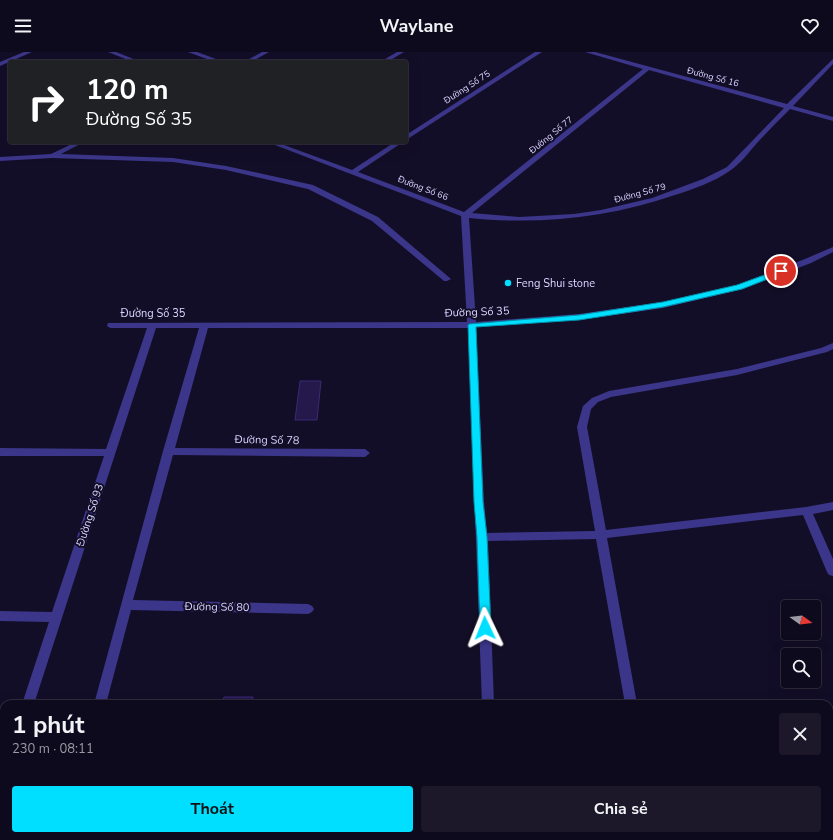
<!DOCTYPE html>
<html lang="vi">
<meta charset="utf-8">
<style>
:root{--surface:#0e0a1d;--page:#1c182a;--text:#f1f3f6;--muted:#9b9aa4;--line:#2e2b3b;--accent:#00dfff}
body{margin:0;font-family:"Nunito Sans",sans-serif;background:var(--page);color:var(--text);height:100vh;display:flex;flex-direction:column;font-size:15px;white-space:nowrap}
*{box-sizing:border-box;margin:0}
p{font-size:13px;color:var(--muted)}
.icon{flex:none;width:22px;height:22px;fill:none;stroke:currentColor;stroke-width:2;stroke-linecap:round;stroke-linejoin:round}
.map{position:relative;flex:1;overflow:hidden}
.sheet{position:absolute;left:0px;top:648px;width:833px;height:140px;display:flex;flex-direction:column;background:var(--surface);border-radius:12px 12px 0 0;box-shadow:0 4px 16px #0002,0 0 0 1px var(--line)}
.sheet>*{flex:none}
.top-card{position:absolute;left:8px;top:8px;width:400px;height:84px;border-radius:4px;box-shadow:0 4px 16px #0002,0 0 0 1px var(--line);background:#202124;color:#fff;overflow:hidden}
.needle{width:26px;rotate:105deg}
.fabs{position:absolute;left:781px;top:548px;display:grid;gap:8px}
.fabs a{display:grid;place-items:center;width:40px;height:40px;border-radius:4px;background:var(--surface);box-shadow:0 4px 16px #0002,0 0 0 1px var(--line);font-size:20px}
.pin{position:absolute;display:grid;place-items:center;width:34px;height:34px;color:#fff;margin:-17px;border:2px solid #fff;border-radius:50%;box-shadow:0 1px 4px #0007}
.me{position:absolute;width:44px;margin:-22px;rotate:358deg;stroke-linejoin:round;filter:drop-shadow(0 0 3px #0008)}
.turn{display:flex;align-items:center;gap:14px;height:84px;padding:0 12px;font-size:18px}
.turn .icon{width:52px;height:52px;stroke-width:2.5}
.turn b{display:block;font-size:28px;line-height:34px}
.round{display:grid;place-items:center;flex:none;width:42px;height:42px;border-radius:4px;background:var(--page)}
.summary{display:flex;align-items:center;justify-content:space-between;height:68px;padding:0 12px}
h1{font-size:24px;font-weight:700;line-height:30px}
.action{display:flex;gap:8px;margin-top:auto;padding:8px 12px}
.action a{flex:1;height:46px;border-radius:4px;background:var(--accent);color:#111;font-size:16px;font-weight:700;line-height:46px;text-align:center}
.action a+a{background:var(--page);color:var(--text)}
header{display:flex;justify-content:space-between;align-items:center;height:52px;padding:0 12px;background:var(--surface);font-size:18px;font-weight:700}
.map>svg:first-child{display:block}
</style>
<header><svg class="icon" aria-label="menu" viewBox="0 0 24 24"><path d="M4 6h16M4 12h16M4 18h16"/></svg>Waylane<svg class="icon" aria-label="heart" viewBox="0 0 24 24"><path d="M12 20l-8-8c-3-5 5-10 8-4 3-6 11-1 8 4z"/></svg></header>
<div class="map">
<svg width="833" height="788" viewBox="0 0 833 788">
<rect width="100%" height="100%" fill="#130e27"/>
<g fill="#24194a" stroke="#3b2977">
<path d="M300 329H321L317 368H295Z"/>
<path d="M224 645H253L252 652H222Z"/>
<rect x="288" y="649" width="28" height="3"/>
</g>
<g fill="none" stroke-linecap="round" stroke-linejoin="round">
<g fill="#3b3689" fill-rule="evenodd">
<path d="M24 0H32L0 14V10Z"/>
<path d="M108 0H116L141 10H133Z"/>
<path d="M188 0H197L224 10H215Z"/>
<path d="M262 0H269L251 10H244Z"/>
<path d="M397 0H404L387 10H380Z"/>
<path d="M535 0H542L406 88V83Z"/>
<path d="M585 0H595L787 52 833 7V12L793 54 833 65V69L790 57C779 68 768 79 758 90 749 100 741 111 731 118 714 130 694 137 675 143 608 166 540 173 469 166L476 270 579 262 663 250 737 233 805 207 833 195V200L811 211 743 237 663 256 579 268 476 275 484 450 487 481 595 479 577 375 583 354 592 346 609 339 737 317 821 296 833 291V297L827 300 737 323 611 345 598 350 591 357 587 375 606 478 806 455 833 450V458L813 462 833 507V524L829 523 827 520 803 463 607 486 637 652H625L596 487 488 489 494 652H482L468 276H208L175 396 365 397 370 401 365 405 173 403 133 548 308 552 312 554 314 557 312 560 308 562 131 558 106 652H94L163 399 199 276H156L34 652H22L49 570 0 569V559L52 560 104 404H0V396L106 397 147 276H111L108 275 107 273 108 271 467 270 461 164 267 90H276L352 118 395 90H403L358 120 464 160 643 17ZM649 18 784 56 727 115 703 127 652 146 601 158 574 162 519 165 472 161Z"/>
<path d="M76 90H84L61 102 173 106 226 114 313 133 378 165 451 227 447 229H444L372 169 308 137 226 118 173 110 52 106 0 109V105L51 102Z"/>
<path d="M4 722V745L0 746V723Z"/>
<path d="M13 784H499L500 787 11 788Z"/>
<rect x="647" y="784" width="14" height="4"/>
</g>
</g>
<path fill="#00dfff" stroke="#0091a6" d="M781 217 783 218V221L742 237 663 255 579 268 476 275 483 450 487 485 491 576 489 579 485 581 482 579 480 576 477 485 474 450 468 273 469 272 579 263 663 250 737 233Z"/>
<circle fill="#00dfff" stroke="#130e27" stroke-width="1.5" cx="508" cy="231" r="4"/>
<g text-anchor="middle" dominant-baseline="central" stroke-width="4" stroke-linejoin="round" paint-order="stroke">
<g font-size="9" fill="#dad4ff" stroke="#130e27">
<text transform="translate(713 25) rotate(15)">Đường Số 16</text>
<text transform="translate(467 35) rotate(-33)">Đường Số 75</text>
<text transform="translate(551 83) rotate(-39)">Đường Số 77</text>
<text transform="translate(423 136) rotate(21)">Đường Số 66</text>
<text transform="translate(640 141) rotate(-15)">Đường Số 79</text>
</g>
<g font-size="11" fill="#dad4ff" stroke="#130e27" text-anchor="start">
<text x="516" y="231">Feng Shui stone</text>
</g>
<g font-size="11" fill="#dad4ff" stroke="#130e27">
<text transform="translate(477 260) rotate(-2)">Đường Số 35</text>
<text x="153" y="261">Đường Số 35</text>
<text transform="translate(267 388) rotate(1)">Đường Số 78</text>
<text transform="translate(90 463) rotate(-72)">Đường Số 93</text>
<text transform="translate(217 555) rotate(1)">Đường Số 80</text>
</g>
</g>
</svg>
<div class="fabs">
<a><svg class="needle" viewBox="-14 -14 28 28"><path d="M0-13l5 13h-10z" fill="#e53935"/><path d="M0 13l5-13h-10z" fill="#9b9aa4"/></svg></a>
<a><svg class="icon" aria-label="search" viewBox="0 0 24 24"><circle cx="10" cy="10" r="6"/><path d="M15 15l6 6"/></svg></a>
</div>
<div class="pin" style="left:781px;top:219px;background:#d93025"><svg class="icon" aria-label="arrive" viewBox="0 0 24 24"><path d="M6 21V4h12l-3 4 3 4H6"/></svg></div>
<svg class="me" style="left:485px;top:576px" viewBox="-20 -20 40 40"><path d="M0-17L14 15 0 8-14 15z" fill="#00dfff" stroke="#fff" stroke-width="4"/></svg>
<div class="top-card">
<div class="turn"><svg class="icon" aria-label="right" viewBox="0 0 24 24"><path d="M7 20v-9h11M14 6l5 5-5 5"/></svg><div><b>120 m</b>Đường Số 35</div></div>
</div>
<section class="sheet">
<div class="summary"><div><h1>1 phút</h1><p>230 m · 08:11</p></div><a class="round"><svg class="icon" aria-label="close" viewBox="0 0 24 24"><path d="M6 6l12 12M18 6L6 18"/></svg></a></div>
<div class="action"><a>Thoát</a><a>Chia sẻ</a></div>
</section>
</div>
